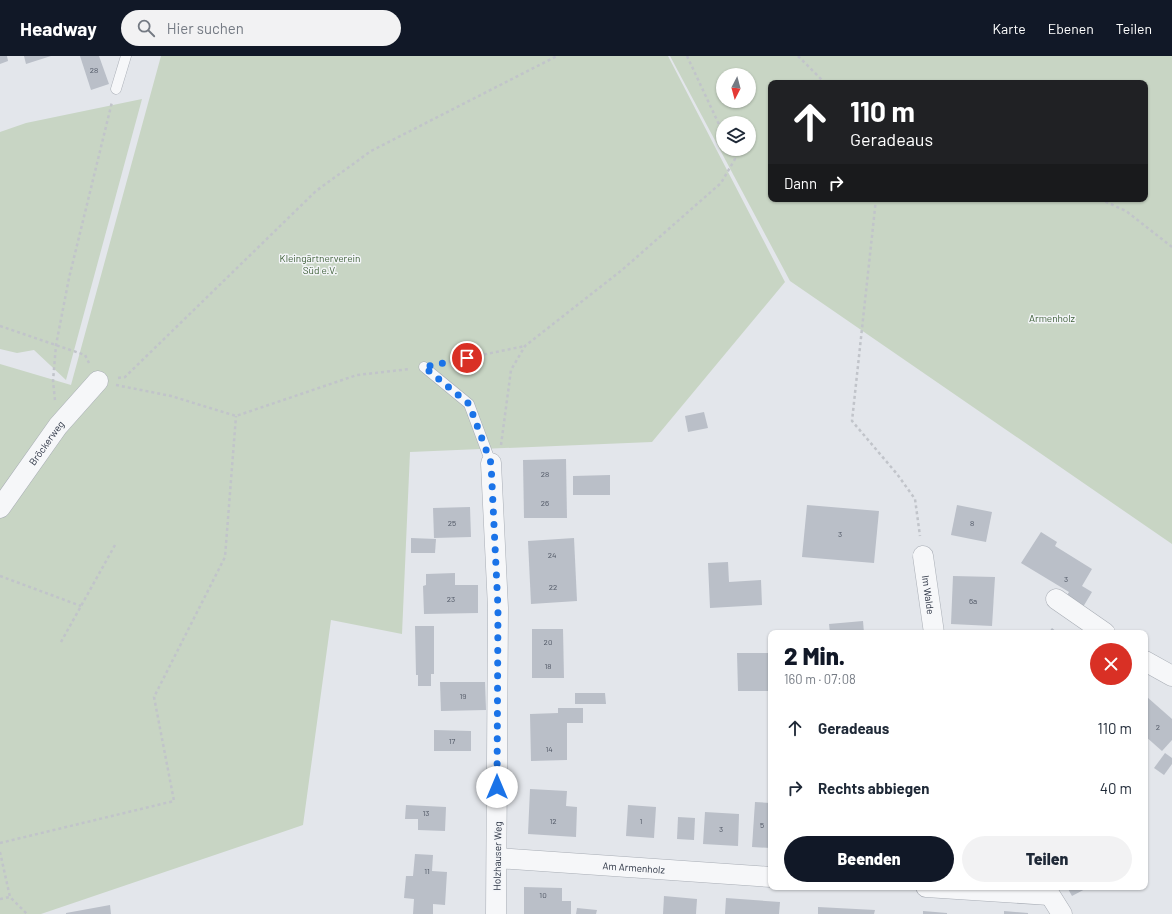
<!DOCTYPE html>
<html lang="de">
<meta charset="utf-8">
<style>
:root{--surface:#fff;--page:#f2f2f3;--text:#1f2937;--muted:#747a83;--accent:#111827}
body{margin:0;font-family:Barlow,sans-serif;background:var(--page);color:var(--text);height:100vh;display:flex;flex-direction:column;font-size:15px;white-space:nowrap}
*{box-sizing:border-box;margin:0}
p{font-size:13px;color:var(--muted)}
.icon{flex:none;width:22px;height:22px;fill:none;stroke:currentColor;stroke-width:2;stroke-linecap:round;stroke-linejoin:round}
.map{position:relative;flex:1;overflow:hidden}
.panel{position:absolute;left:768px;top:574px;width:380px;height:260px;display:flex;flex-direction:column;background:var(--surface);border-radius:8px;box-shadow:0 1px 3px #0004}
.panel>*{flex:none}
.hud{position:absolute;left:768px;top:24px;width:380px;height:122px;border-radius:8px;box-shadow:0 1px 3px #0004;background:#202124;color:#fff;overflow:hidden}
.needle{width:26px;rotate:186deg}
.tools{position:absolute;left:716px;top:12px;display:grid;gap:8px}
.tools a{display:grid;place-items:center;width:40px;height:40px;border-radius:50%;background:var(--surface);box-shadow:0 1px 3px #0004;font-size:20px}
.pin{position:absolute;display:grid;place-items:center;width:34px;height:34px;color:#fff;margin:-17px;border:2px solid #fff;border-radius:50%;box-shadow:0 1px 4px #0007}
.me{position:absolute;width:44px;margin:-22px;rotate:0deg;stroke-linejoin:round;filter:drop-shadow(0 0 3px #0008)}
.turn{display:flex;align-items:center;gap:14px;height:84px;padding:0 16px;font-size:18px}
.turn .icon{width:52px;height:52px;stroke-width:2.5}
.turn b{display:block;font-size:28px;line-height:34px}
.then{display:flex;align-items:center;height:38px;padding:0 16px;background:#0003;gap:8px;font-size:15px}
.round{display:grid;place-items:center;flex:none;width:42px;height:42px;border-radius:21px;background:var(--page)}
.head{display:flex;align-items:center;justify-content:space-between;height:68px;padding:0 16px}
h1{font-size:24px;font-weight:800;line-height:30px;color:var(--accent)}
.action{display:flex;gap:8px;margin-top:auto;padding:8px 16px}
.action a{flex:1;height:46px;border-radius:24px;background:var(--accent);color:#fff;font-size:16px;font-weight:800;line-height:46px;text-align:center}
.action a+a{background:var(--page);color:var(--text)}
ul{padding:0;list-style:none}
li{display:flex;align-items:center;gap:12px;height:60px;padding:0 16px}
li div{flex:1}
li b{display:block;font-size:15px}
li em{font-style:normal}
header{display:flex;align-items:center;gap:24px;box-sizing:border-box;height:56px;padding:0 20px;background:var(--accent);color:#fff}
header strong{font-size:19px}
nav{display:flex;gap:22px;margin-inline-start:auto;font-size:14px}
.search{width:280px;height:36px;background:var(--page);display:flex;align-items:center;gap:10px;box-sizing:border-box;padding:0 14px;border-radius:22px;color:var(--muted);font-size:15px}
.map>svg:first-child{display:block}
</style>
<header>
<strong>Headway</strong>
<div class="search"><svg class="icon" aria-label="search" viewBox="0 0 24 24"><circle cx="10" cy="10" r="6"/><path d="M15 15l6 6"/></svg>Hier suchen</div>
<nav><a>Karte</a><a>Ebenen</a><a>Teilen</a></nav>
</header>
<div class="map">
<svg width="1172" height="858" viewBox="0 0 1172 858">
<rect width="100%" height="100%" fill="#e3e6eb"/>
<g fill="#c8d5c4" fill-rule="evenodd">
<path d="M161 0H668L785 226 652 386 410 396 402 578 331 564 303 769 41 858H0V308L71 329Z"/>
<path d="M670 0H1172V488L790 225ZM723 19H749V45H723ZM771 27H1145V143H771ZM723 67H749V93H723Z"/>
<path d="M142 43 66 324 34 294 17 297 0 293V76L26 67Z"/>
</g>
<g fill="#babfc8">
<path d="M0 0H7L8 5 0 8Z"/>
<path d="M24 0H51L26 8Z"/>
<path d="M80 0H99L109 28 91 34Z"/>
<path d="M704 356 708 372 688 376 685 360Z"/>
<path d="M566 403 567 462H524L523 404Z"/>
<path d="M610 419V439H573V420Z"/>
<path d="M807 449 879 455 874 507 802 501Z"/>
<path d="M957 449 992 456 986 486 951 479Z"/>
<path d="M470 451 471 481 434 482 433 452Z"/>
<path d="M1041 476 1057 486 1055 490 1092 513 1082 530 1092 536 1080 556 1063 546 1069 536 1021 507Z"/>
<path d="M411 482 436 483 435 497H411Z"/>
<path d="M574 482 577 545 531 548 528 485Z"/>
<path d="M728 506 729 526 761 524 762 549 710 552 708 507Z"/>
<path d="M455 517V529H478V557L424 558 423 530 426 529V518Z"/>
<path d="M953 520 995 521 992 570 951 568Z"/>
<path d="M863 565 864 577H830L829 568Z"/>
<path d="M415 570H434V618H431V630H418V619H416Z"/>
<path d="M1052 572 1058 577H1048Z"/>
<path d="M532 573H563L564 622H532Z"/>
<path d="M737 597H768V635H738Z"/>
<path d="M440 626H485L486 654 441 655Z"/>
<path d="M575 637H605L606 648H575Z"/>
<path d="M1147 641 1172 663V684L1162 695 1145 680V644Z"/>
<path d="M558 652H583V667H567V704L531 705 530 658 558 657Z"/>
<path d="M434 674 471 675V695H434Z"/>
<path d="M1165 697 1172 702V708L1164 719 1154 712Z"/>
<path d="M530 733 567 735 566 750 577 751 576 781 528 778Z"/>
<path d="M755 746 771 747V792L752 791Z"/>
<path d="M406 749 446 751 445 775 418 774V763H405Z"/>
<path d="M628 749 656 751 654 782 626 780Z"/>
<path d="M705 756 739 758 738 790 703 788Z"/>
<path d="M678 761 695 762 694 784 677 783Z"/>
<path d="M415 798 433 799 432 815 447 816 445 849 433 848V858H413L414 843 404 842 406 820H413Z"/>
<path d="M524 831 562 832V845H571V858H524Z"/>
<path d="M1067 831H1089L1072 840Z"/>
<path d="M664 840 697 843 696 858H663Z"/>
<path d="M726 842 780 846 779 858H725Z"/>
<path d="M110 849 111 858H66V857Z"/>
<path d="M818 851 875 854 874 858H818Z"/>
<path d="M577 852 597 854 596 858H576Z"/>
<path d="M923 855 947 857V858H923Z"/>
<path d="M1004 855 1028 857V858H1004Z"/>
</g>
<g fill="none" stroke-linecap="round" stroke-linejoin="round">
<defs>
<g id="service">
<path d="M116 33 126 0"/>
<path d="M424 311 469 348 491 407"/>
</g>
<g id="minor">
<path d="M491 407 498 552 496 858"/>
<path id="s1" d="M0 452 58 370 98 325"/>
<path id="s2" d="M923 500 934 577"/>
<path d="M1056 543 1105 577"/>
<path d="M1145 605 1172 620"/>
<path id="s3" d="M497 802 771 821"/>
<path d="M926 831 1049 839"/>
<path d="M1045 831 1062 858"/>
</g>
</defs>
<use href="#service" stroke="#a8adb5" stroke-width="11"/>
<use href="#minor" stroke="#a8adb5" stroke-width="21"/>
<g stroke="#c1c4ca" stroke-width="2.5" stroke-dasharray="3 3" stroke-linecap="butt">
<path d="M687 0 723 77"/>
<path d="M798 0 825 27"/>
<path d="M876 143 852 365 897 418 915 443 920 480"/>
<path d="M1100 143 1126 155 1172 191"/>
<path d="M0 270 85 299 89 307"/>
<path d="M443 307 525 290"/>
<path d="M118 322 125 321 316 135 371 95 557 0"/>
<path d="M116 329 171 340 236 360 357 319 410 313"/>
<path d="M55 344 53 325 56 289 69 222 112 46"/>
<path d="M501 389 511 314 525 290 622 214 721 127 735 103 730 93"/>
<path d="M0 520 81 550"/>
<path d="M61 586 115 489"/>
<path d="M0 787 174 745 154 641 225 501 236 360"/>
<path d="M0 796 10 841 27 858"/>
<path d="M0 843 10 841"/>
</g>
<use href="#service" stroke="#f6f7f9" stroke-width="10"/>
<use href="#minor" stroke="#f6f7f9" stroke-width="20"/>
</g>
<g fill="none" stroke-linecap="round" stroke-linejoin="round">
<path stroke="#1a73e8" stroke-width="7" stroke-dasharray="0 12.6" d="M467 302 424 311 469 348 491 407 498 552 497 731"/>
</g>
<g text-anchor="middle" dominant-baseline="central" stroke-width="3" stroke-linejoin="round" paint-order="stroke">
<g font-size="8" fill="#4f5664">
<text x="94" y="14">28</text>
<text x="545" y="418">28</text>
<text x="545" y="447">26</text>
<text x="452" y="467">25</text>
<text x="972" y="467">8</text>
<text x="840" y="478">3</text>
<text x="552" y="499">24</text>
<text x="1066" y="523">3</text>
<text x="553" y="531">22</text>
<text x="451" y="543">23</text>
<text x="973" y="545">6a</text>
<text x="548" y="586">20</text>
<text x="548" y="610">18</text>
<text x="463" y="640">19</text>
<text x="1158" y="671">2</text>
<text x="452" y="685">17</text>
<text x="549" y="693">14</text>
<text x="426" y="757">13</text>
<text x="553" y="765">12</text>
<text x="641" y="765">1</text>
<text x="762" y="769">5</text>
<text x="721" y="773">3</text>
<text x="427" y="815">11</text>
<text x="543" y="839">10</text>
</g>
<g font-size="10" fill="#3e5f38" stroke="#f3f5f8">
<text x="320" y="202">Kleingärtnerverein<tspan x="320" dy="12">Süd e.V.</tspan></text>
<text x="1052" y="262">Armenholz</text>
</g>
<g font-size="10" fill="#2b3343" stroke="#f3f5f8">
<text stroke="none"><textPath href="#s1" startOffset="80">Bröckerweg</textPath></text>
<text stroke="none"><textPath href="#s2" startOffset="39">Im Walde</textPath></text>
<text transform="translate(497 800) rotate(-89)">Holzhauser Weg</text>
<text stroke="none"><textPath href="#s3" startOffset="137">Am Armenholz</textPath></text>
</g>
</g>
</svg>
<div class="tools">
<a><svg class="needle" viewBox="-14 -14 28 28"><path d="M0-13l5 13h-10z" fill="#e53935"/><path d="M0 13l5-13h-10z" fill="#747a83"/></svg></a>
<a><svg class="icon" aria-label="layers" viewBox="0 0 24 24"><path d="M12 4l9 5-9 5-9-5zM3 14l9 5 9-5"/></svg></a>
</div>
<div class="pin" style="left:467px;top:302px;background:#d93025"><svg class="icon" aria-label="arrive" viewBox="0 0 24 24"><path d="M6 21V4h12l-3 4 3 4H6"/></svg></div>
<svg class="me" style="left:497px;top:731px" viewBox="-20 -20 40 40"><circle r="19" fill="#fff"/><path d="M0-13L10 11 0 6-10 11z" fill="#1a73e8"/></svg>
<div class="hud">
<div class="turn"><svg class="icon" aria-label="ahead" viewBox="0 0 24 24"><path d="M12 20V5M6 11l6-6 6 6"/></svg><div><b>110 m</b>Geradeaus</div></div>
<div class="then">Dann<svg class="icon" aria-label="right" viewBox="0 0 24 24"><path d="M7 20v-9h11M14 6l5 5-5 5"/></svg></div>
</div>
<section class="panel">
<div class="head"><div><h1>2 Min.</h1><p>160 m · 07:08</p></div><a class="round" style="background:#d93025;color:#fff"><svg class="icon" aria-label="close" viewBox="0 0 24 24"><path d="M6 6l12 12M18 6L6 18"/></svg></a></div>
<ul>
<li><svg class="icon" aria-label="ahead" viewBox="0 0 24 24"><path d="M12 20V5M6 11l6-6 6 6"/></svg><div><b>Geradeaus</b></div><em>110 m</em></li>
<li><svg class="icon" aria-label="right" viewBox="0 0 24 24"><path d="M7 20v-9h11M14 6l5 5-5 5"/></svg><div><b>Rechts abbiegen</b></div><em>40 m</em></li>
</ul>
<div class="action"><a>Beenden</a><a>Teilen</a></div>
</section>
</div>
